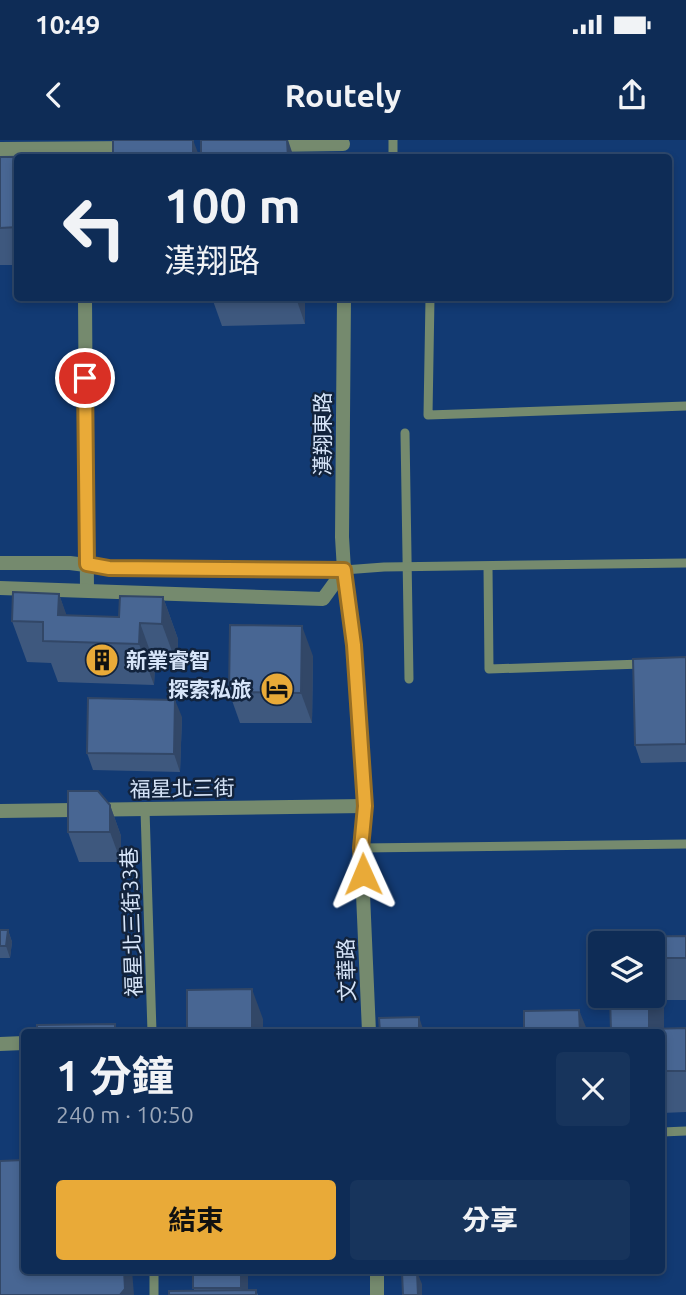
<!DOCTYPE html>
<html lang="zh-TW">
<meta charset="utf-8">
<style>
:root{--surface:#0e2c56;--page:#17345c;--text:#f1f3f6;--muted:#9ba7b9;--line:#2e486c;--accent:#e9aa38}
body{margin:0;font-family:Ubuntu,"Noto Sans TC",sans-serif;background:var(--page);color:var(--text);height:100vh;display:flex;flex-direction:column;font-size:26px;white-space:nowrap}
*{box-sizing:border-box;margin:0}
p{font-size:23px;color:var(--muted)}
.icon{flex:none;width:38px;height:38px;fill:none;stroke:currentColor;stroke-width:2;stroke-linecap:round;stroke-linejoin:round}
.map{position:relative;flex:1;overflow:hidden}
.panel{position:absolute;left:21px;top:889px;width:644px;height:245px;display:flex;flex-direction:column;background:var(--surface);border-radius:7px;box-shadow:0 4px 10px #0003,0 0 0 2px var(--line)}
.panel>*{flex:none}
.hud{position:absolute;left:14px;top:14px;width:658px;height:147px;border-radius:7px;box-shadow:0 4px 10px #0003,0 0 0 2px var(--line);background:#0e2c56;color:var(--text);overflow:hidden}
.fabs{position:absolute;left:588px;top:791px;display:grid;gap:14px}
.fabs a{display:grid;place-items:center;width:77px;height:77px;border-radius:7px;background:var(--surface);box-shadow:0 4px 10px #0003,0 0 0 2px var(--line);font-size:35px}
.pin{position:absolute;display:grid;place-items:center;width:60px;height:60px;color:#fff;margin:-30px;border:4px solid #fff;border-radius:50%;box-shadow:0 2px 7px #0007}
.me{position:absolute;width:77px;margin:-38px;rotate:359deg;stroke-linejoin:round;filter:drop-shadow(0 0 5px #0008)}
.turn{display:flex;align-items:center;gap:24px;height:147px;padding:0 35px;font-size:32px}
.turn .icon{width:91px;height:91px;stroke-width:2.5}
.turn b{display:block;font-size:49px;line-height:60px}
.round{display:grid;place-items:center;flex:none;width:74px;height:74px;border-radius:7px;background:var(--page)}
.head{display:flex;align-items:center;justify-content:space-between;height:119px;padding:0 35px}
h1{font-size:42px;font-weight:700;line-height:52px}
.cta{display:flex;gap:14px;margin-top:auto;padding:14px 35px}
.cta a{flex:1;height:80px;border-radius:7px;background:var(--accent);color:#111;font-size:28px;font-weight:700;line-height:80px;text-align:center}
.cta a+a{background:var(--page);color:var(--text)}
.status{display:flex;justify-content:space-between;align-items:center;height:49px;padding:0 35px;background:var(--surface);direction:ltr}
.status svg{height:19px;fill:currentColor}
header{display:flex;justify-content:space-between;align-items:center;height:91px;padding:0 35px;background:var(--surface);font-size:32px;font-weight:700}
.map>svg:first-child{display:block}
</style>
<div class="status"><b>10:49</b><svg viewBox="0 0 49 12"><path d="M0 12V9h3v3zM5 12V6h3v6zM10 12V3h3v9zM15 12V0h3v12zM26 1h20v11H26zM47 4h2v5h-2z"/></svg></div>
<header><svg class="icon" aria-label="back" viewBox="0 0 24 24"><path d="M15 5l-7 7 7 7"/></svg>Routely<svg class="icon" aria-label="share" viewBox="0 0 24 24"><path d="M12 15V3M7 8l5-5 5 5M5 13v7h14v-7"/></svg></header>
<div class="map">
<svg width="686" height="1155" viewBox="0 0 686 1155">
<rect width="100%" height="100%" fill="#123a73"/>
<g fill="none" stroke-linecap="round" stroke-linejoin="round">
<g stroke="#758a6e" stroke-width="9">
<path d="M393 0V18"/>
<path d="M430 158 428 275 686 266"/>
<path d="M405 293 409 539"/>
<path d="M488 427 489 529 642 524"/>
<path d="M344 430 384 427 686 423"/>
<path d="M145 670 152 892"/>
<path d="M361 708 686 704"/>
<path d="M662 992 686 991"/>
<path d="M154 1130V1155"/>
</g>
<g stroke="#758a6e" stroke-width="14">
<path d="M271 5 343 4"/>
<path d="M0 9 132 8"/>
<path d="M85 158 87 450"/>
<path d="M344 158 342 397 344 430 354 505 365 666 361 708 369 892"/>
<path d="M0 671 365 666"/>
<path d="M0 904 24 903"/>
<path d="M377 1130V1155"/>
</g>
<g stroke="#758a6e" stroke-width="14">
<path d="M0 423H70L109 428 344 430"/>
<path d="M0 448 323 459 344 430"/>
</g>
</g>
<g fill="#3e587e">
<path d="M0 17 18 18V125H0Z"/>
<path d="M212 158H305V184L222 186Z"/>
<path d="M59 454 66 475 119 477 163 457 178 499 177 525H155L154 545 58 542 51 523 27 522 12 481Z"/>
<path d="M313 516 312 583H240L229 552Z"/>
<path d="M686 517V622L641 623 635 605Z"/>
<path d="M182 577 180 632 93 630 87 613Z"/>
<path d="M110 665 121 696V722H79L68 692Z"/>
<path d="M0 790H8L12 802 10 818H0Z"/>
<path d="M686 796V860H664V889L686 888V972L662 973V892L653 856V803Z"/>
<path d="M193 1130H248V1150H256L258 1155H169L194 1150Z"/>
</g>
<g fill="#324767">
<path d="M193 0 200 18H193Z"/>
<path d="M288 0 294 18H288Z"/>
<path d="M296 158H305V184Z"/>
<path d="M59 454 74 496 58 475Z"/>
<path d="M163 457 178 499 177 525 162 484Z"/>
<path d="M140 483 155 525 154 545 139 504Z"/>
<path d="M302 486 313 516 312 583 301 553Z"/>
<path d="M175 560 182 577 180 632 174 614Z"/>
<path d="M110 665 121 696V722L110 692Z"/>
<path d="M8 790 12 802 10 818 6 806Z"/>
<path d="M653 830 664 860V930L649 889V856H653Z"/>
<path d="M252 849 263 879V892H252Z"/>
<path d="M579 870 588 892H580Z"/>
<path d="M419 877 424 892H419Z"/>
<path d="M124 1130H132L134 1155H120Z"/>
<path d="M241 1130H248V1155H244L241 1148Z"/>
<path d="M417 1132 422 1144V1155H418Z"/>
</g>
<g fill="#486693" stroke="#324767" stroke-width="2">
<rect x="113" y="0" width="80" height="18"/>
<path d="M201 0H287L288 18H201Z"/>
<path d="M0 17H40L18 18V87L0 88Z"/>
<path d="M13 452 59 454 58 475 119 477 120 456 163 457 162 484 140 483 139 504 43 501V482L12 481Z"/>
<path d="M230 485 302 486 301 553 229 552Z"/>
<path d="M686 517V604L635 605 633 519Z"/>
<path d="M88 558 175 560 174 614 87 613Z"/>
<path d="M68 651H98L110 665V692H68Z"/>
<path d="M0 790H8L6 806H0Z"/>
<path d="M686 796V818H653V803H609V797Z"/>
<path d="M252 849V892H187V850Z"/>
<path d="M610 856H649V889L686 888V931H662V892H611Z"/>
<path d="M579 870 580 892H524V871Z"/>
<path d="M419 877V892H380L379 878Z"/>
<path d="M115 884V892H37V885Z"/>
<path d="M24 1020V1130H124L125 1149 120 1155H0V1021Z"/>
<rect x="193" y="1130" width="48" height="18"/>
<path d="M402 1132H417L418 1155H403Z"/>
<path d="M256 1150V1155H169V1151Z"/>
</g>
<g fill="none" stroke-linecap="round" stroke-linejoin="round">
<defs>
<path id="route" d="M85 238 87 424 109 428 344 430 354 505 365 666 361 708 363 734"/>
</defs>
<use href="#route" stroke="#976e24" stroke-width="18"/>
<use href="#route" stroke="#e9aa38" stroke-width="12"/>
</g>
<defs>
<symbol id="building-disc" viewBox="-11 -11 22 22"><circle r="9.5" fill="#e9aa38" stroke="#12233c"/><path d="M-4-6H4V6H1V3H-1V6H-4ZM-2.5-4.3h1.7v1.8h-1.7ZM.8-4.3h1.7v1.8H.8ZM-2.5-1h1.7V.8h-1.7ZM.8-1h1.7V.8H.8Z" fill="#111"/></symbol>
<symbol id="hotel-disc" viewBox="-11 -11 22 22"><circle r="9.5" fill="#e9aa38" stroke="#12233c"/><path d="M-6-4.5h1.5V1H6V5H4.5V3h-9V5H-6ZM-4 0a1.8 1.8 0 1 1 3.6 0ZM.5 0V-2.5h3Q6-2.5 6 0Z" fill="#111"/></symbol>
</defs>
<g fill-rule="evenodd">
<use href="#building-disc" x="83" y="501" width="38" height="38"/>
<use href="#hotel-disc" x="258" y="530" width="38" height="38"/>
</g>
<g text-anchor="middle" dominant-baseline="central" stroke-width="5" stroke-linejoin="round" paint-order="stroke">
<g font-size="21" fill="#d7e5f9" stroke="#12233c">
<text transform="translate(322 294) rotate(-90)">漢翔東路</text>
<text transform="translate(182 648) rotate(-1)">福星北三街</text>
<text transform="translate(131 782) rotate(-92)">福星北三街33巷</text>
<text transform="translate(346 830) rotate(-92)">文華路</text>
</g>
<g font-size="21" font-weight="bold" fill="#d7e5f9" stroke="#12233c" text-anchor="start">
<text x="126" y="520">新業睿智</text>
<text x="252" y="549" text-anchor="end">探索私旅</text>
</g>
</g>
</svg>
<div class="fabs">
<a><svg class="icon" aria-label="layers" viewBox="0 0 24 24"><path d="M12 4l9 5-9 5-9-5zM3 14l9 5 9-5"/></svg></a>
</div>
<div class="pin" style="left:85px;top:238px;background:#d93025"><svg class="icon" aria-label="arrive" viewBox="0 0 24 24"><path d="M6 21V4h12l-3 4 3 4H6"/></svg></div>
<svg class="me" style="left:363px;top:734px" viewBox="-20 -20 40 40"><path d="M0-17L14 15 0 8-14 15z" fill="#e9aa38" stroke="#fff" stroke-width="4"/></svg>
<div class="hud">
<div class="turn"><svg class="icon" aria-label="left" viewBox="0 0 24 24"><path d="M17 20v-9H6M10 6l-5 5 5 5"/></svg><div><b>100 m</b>漢翔路</div></div>
</div>
<section class="panel">
<div class="head"><div><h1>1 分鐘</h1><p>240 m · 10:50</p></div><a class="round"><svg class="icon" aria-label="close" viewBox="0 0 24 24"><path d="M6 6l12 12M18 6L6 18"/></svg></a></div>
<div class="cta"><a>結束</a><a>分享</a></div>
</section>
</div>
